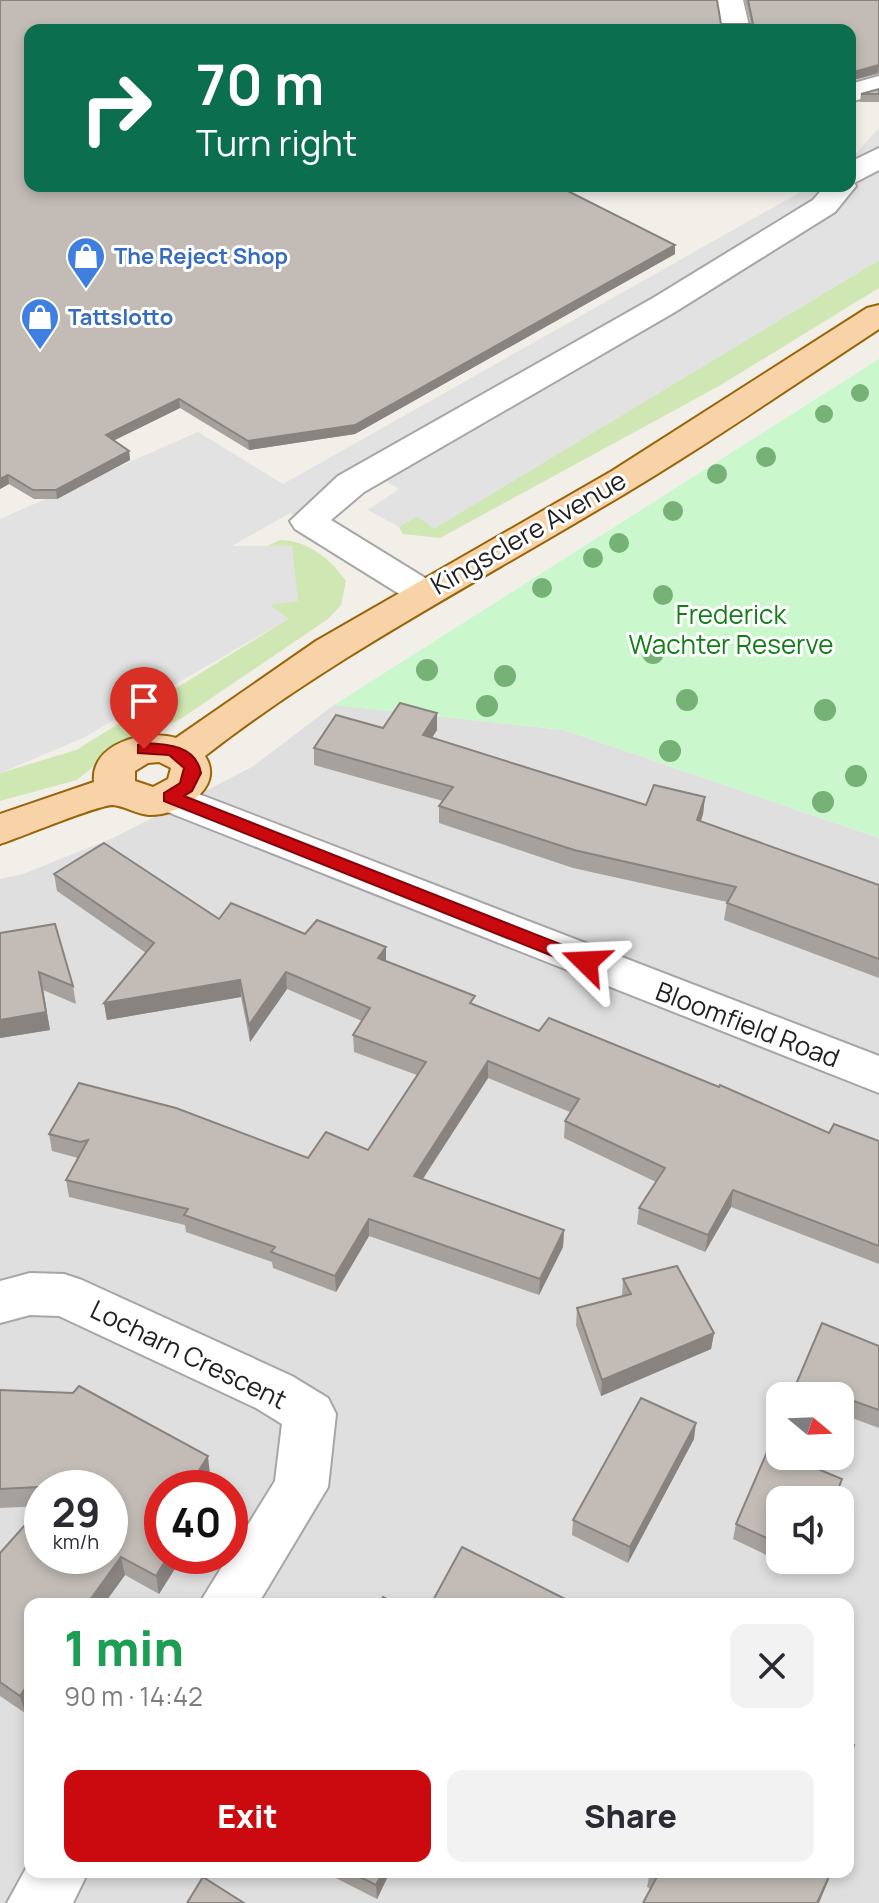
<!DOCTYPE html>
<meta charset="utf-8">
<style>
:root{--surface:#fff;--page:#f2f2f3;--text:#2b2b33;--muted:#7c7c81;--accent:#ca0a0f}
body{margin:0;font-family:Manrope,sans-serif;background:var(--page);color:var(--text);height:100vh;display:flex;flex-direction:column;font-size:30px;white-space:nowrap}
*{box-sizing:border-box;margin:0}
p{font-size:26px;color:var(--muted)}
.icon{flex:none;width:44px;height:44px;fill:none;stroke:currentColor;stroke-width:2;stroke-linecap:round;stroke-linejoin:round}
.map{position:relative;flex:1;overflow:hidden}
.side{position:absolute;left:24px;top:1598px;width:830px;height:280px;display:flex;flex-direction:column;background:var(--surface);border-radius:16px;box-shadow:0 4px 12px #0003}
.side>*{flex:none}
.banner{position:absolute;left:24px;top:24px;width:832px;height:168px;border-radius:16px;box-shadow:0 4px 12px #0003;background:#0b6e4f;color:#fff;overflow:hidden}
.needle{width:52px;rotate:109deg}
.buttons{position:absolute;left:766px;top:1382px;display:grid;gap:16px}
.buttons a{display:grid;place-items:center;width:88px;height:88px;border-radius:16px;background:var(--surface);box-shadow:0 4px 12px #0003;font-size:40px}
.speed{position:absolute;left:24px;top:1470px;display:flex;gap:16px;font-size:40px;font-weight:700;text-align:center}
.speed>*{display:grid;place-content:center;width:104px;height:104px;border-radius:50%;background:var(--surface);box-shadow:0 4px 12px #0003;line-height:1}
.speed small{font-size:20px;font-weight:400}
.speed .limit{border:12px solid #d22;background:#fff;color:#111}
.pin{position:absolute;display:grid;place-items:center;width:68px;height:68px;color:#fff;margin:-82px -34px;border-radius:50% 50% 50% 0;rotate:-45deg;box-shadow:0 0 8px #0007}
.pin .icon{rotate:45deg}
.me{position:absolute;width:88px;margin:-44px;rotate:291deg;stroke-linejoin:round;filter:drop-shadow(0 0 6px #0008)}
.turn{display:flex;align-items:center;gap:28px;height:168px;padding:0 40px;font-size:36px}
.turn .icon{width:104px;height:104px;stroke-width:2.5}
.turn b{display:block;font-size:56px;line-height:68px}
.round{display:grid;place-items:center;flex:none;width:84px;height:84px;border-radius:16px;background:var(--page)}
.headline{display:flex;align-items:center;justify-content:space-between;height:136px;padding:0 40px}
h1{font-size:48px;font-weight:800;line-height:60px;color:#1e9e55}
.button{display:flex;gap:16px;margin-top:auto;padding:16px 40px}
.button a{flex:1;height:92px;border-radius:16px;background:var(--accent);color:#fff;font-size:32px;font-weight:800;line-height:92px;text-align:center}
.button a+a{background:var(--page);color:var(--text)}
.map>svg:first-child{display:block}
</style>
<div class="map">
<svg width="879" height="1903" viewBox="0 0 879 1903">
<rect width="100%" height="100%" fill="#f2efe9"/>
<path fill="#e0dfdf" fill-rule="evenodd" d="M334 705 564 730 879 838V1903H0V879L23 874 113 838 252 767ZM780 1396H840V1456H780ZM42 1488H110V1556H42ZM162 1488H230V1556H162ZM780 1500H840V1560H780ZM30 1604H848V1872H30Z"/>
<g fill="#cfe8b3">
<path d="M879 260V288L719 386 440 538 403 534 399 527 417 516 434 528Z"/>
<path d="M280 540C307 540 331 559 346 581L341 605 328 619 182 718 106 756 77 780 0 801V773L76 750 288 619 269 605 292 546 265 547Z"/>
</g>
<path fill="#caf8cc" d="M879 359V838L564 730 334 705Z"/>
<path fill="#e2e2e2" d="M879 128V260L434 529 417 516 399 527 368 510 399 489 370 472 308 521 290 513 232 546H292L298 601 270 605 288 619 83 738 0 773V519L198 432 283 484 811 186H850V160Z"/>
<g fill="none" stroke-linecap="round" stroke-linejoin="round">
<defs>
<g id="minor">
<path d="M717 0H743L750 30H722Z"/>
<path d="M879 76V94L850 102V84Z"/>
<path d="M879 148V170L854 183 856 186 835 212 675 312 364 492 331 520 435 584 441 592 435 600 422 604 409 600 295 529 290 521 338 476 653 298 813 200 825 186H850V162Z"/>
<path d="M170 783 879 1056V1093L155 807 149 797 155 787Z"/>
<path d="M30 1273 64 1274 82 1280 292 1376 328 1398 336 1414 328 1487 258 1604H199L275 1481 282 1424 256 1408 59 1316 30 1315 0 1323V1281Z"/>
<path d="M30 1861V1872H88L73 1903H7Z"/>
</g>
<path id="major" d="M879 305V329C786 390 695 453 599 509 465 589 328 660 205 756 226 789 178 816 149 815 137 814 124 806 113 805 97 805 22 837 0 844V814L94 782C90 743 146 729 176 738L316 641 612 471 867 308ZM159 762 171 768 168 779 153 787 135 781V771L148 763Z"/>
</defs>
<use href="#minor" stroke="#a6a6a6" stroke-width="4"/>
<use href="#major" stroke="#996407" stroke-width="4"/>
<use href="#minor" fill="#fff" fill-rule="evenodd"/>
<use href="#major" fill="#f8d3a8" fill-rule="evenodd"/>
</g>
<g fill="#76b176">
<circle cx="860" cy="393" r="9"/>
<circle cx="824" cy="414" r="9"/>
<circle cx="766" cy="457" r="10"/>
<circle cx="717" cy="474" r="10"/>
<circle cx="673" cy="511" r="10"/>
<circle cx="619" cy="543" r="10"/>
<circle cx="593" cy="558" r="10"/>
<circle cx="542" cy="588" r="10"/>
<circle cx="663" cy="595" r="10"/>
<circle cx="653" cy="653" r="11"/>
<circle cx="427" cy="670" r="11"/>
<circle cx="505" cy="676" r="11"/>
<circle cx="687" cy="700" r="11"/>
<circle cx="487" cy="706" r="11"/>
<circle cx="825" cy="710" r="11"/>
<circle cx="670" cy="751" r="11"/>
<circle cx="856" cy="776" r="11"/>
<circle cx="823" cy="802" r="11"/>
</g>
<g fill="#a7a19d" fill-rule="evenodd">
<path d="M0 0 721 24H751L745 0H879V74L850 81V30H30L675 245V254L355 434 249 450 180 408 114 440 129 451 130 460 57 499H34L9 484 0 489Z"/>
<path d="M879 89V102H860L861 94Z"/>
<path d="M383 728 437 730 432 737 646 805 705 797 703 814 701 821 879 885V978L724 920 727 902 573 868 439 823V806L443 801 314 765V748Z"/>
<path d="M54 874 219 919 305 934 386 961 475 1005 539 1031 829 1133 879 1141V1264L731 1207 705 1252 637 1224 639 1208 656 1182 564 1138 565 1121 570 1112 488 1078 423 1179 564 1230 563 1247 539 1295 369 1236 336 1292 273 1268 272 1262 186 1232 185 1225 69 1197 66 1180 78 1158 52 1151 49 1134 308 1158 368 1150 417 1075 354 1052 353 1035 362 1021 287 989 250 1042 241 997 107 1020 104 1003 146 953 57 891Z"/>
<path d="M0 933 73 986 76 1004 43 990 50 1030 0 1038Z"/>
<path d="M623 1279 714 1333 711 1349 601 1396 576 1325 577 1308 622 1297Z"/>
<path d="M879 1346V1428L844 1415 840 1423V1396Z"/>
<path d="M0 1390 210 1475 162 1488V1556H183L159 1594 125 1575 104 1604H30V1706L25 1713 0 1696V1553L42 1506 0 1508ZM42 1488H110L42 1556Z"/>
<path d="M694 1439 628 1563 572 1535 573 1520Z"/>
<path d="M780 1456H823L816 1469 842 1479 836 1500H780V1560H812L806 1574 733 1539 736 1524Z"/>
<path d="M324 1872H390L377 1899Z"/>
<path d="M650 1872H832L651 1889 647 1887Z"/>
</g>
<g fill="#88837f">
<path d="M879 65 878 73 850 81V73Z"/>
<path d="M675 245V254L355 434 249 450 248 441Z"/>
<path d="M179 399 180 408 107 444 106 435Z"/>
<path d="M129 451 130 460 57 499 56 490Z"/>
<path d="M8 475 9 484 0 489V479Z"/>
<path d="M437 713V730L423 752V735Z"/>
<path d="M705 797 703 814 695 838 697 820Z"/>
<path d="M386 947V964L378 958Z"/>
<path d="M286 972 287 989 250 1042 249 1025Z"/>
<path d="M240 980 241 997 107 1020 104 1003Z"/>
<path d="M43 990 50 1030 0 1038V1020Z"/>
<path d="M488 1061V1078L414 1192V1176Z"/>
<path d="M733 1190 731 1207 705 1252 708 1235Z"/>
<path d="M369 1219V1236L336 1292 335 1276Z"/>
<path d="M564 1230 563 1247 539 1295 540 1279Z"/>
<path d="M714 1333 711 1349 601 1396 602 1380Z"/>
<path d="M848 1399 844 1415 840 1423V1414Z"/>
<path d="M696 1423 694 1439 628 1563 630 1547Z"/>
<path d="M208 1456 210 1475 202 1488H188Z"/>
<path d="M819 1456H823L809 1483 813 1467Z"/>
<path d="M168 1556H183L159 1594 156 1576Z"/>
<path d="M121 1557 125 1575 104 1604H87Z"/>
<path d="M30 1681V1706L25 1713 20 1696Z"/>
<path d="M383 1872H390L377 1899 376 1885Z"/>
<path d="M831 1872H832L819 1903H817Z"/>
</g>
<g fill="#c2bbb6" stroke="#88837f" stroke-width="2">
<path d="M0 0H717L721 24H753L748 0H879V65L850 73V30H30V186H558L675 245 355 425 248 441 179 399 106 435 129 451 56 490H33L8 475 0 479Z"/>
<path d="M879 89V94H861Z"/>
<path d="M400 703 437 713 423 735 646 805 654 785 705 797 697 820 879 885V959L727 903 736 887 574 850 439 806 453 787 314 748 336 715 383 728Z"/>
<path d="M104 843 219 919 231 903 305 934 317 920 386 947 378 958 475 996 470 1003 539 1031 549 1018 719 1087 720 1085 829 1133 834 1124 879 1141V1246L733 1190 708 1235 639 1208 665 1168 565 1121 579 1099 488 1061 414 1176 564 1230 540 1279 369 1219 335 1276 271 1252 275 1247 184 1215 188 1209 66 1180 88 1140 80 1142 49 1134 79 1083 176 1108 308 1158 326 1132 368 1150 426 1062 353 1035 370 1008 286 972 249 1025 240 980 104 1003 154 943 54 874Z"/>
<path d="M55 924 73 986 39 972 46 1012 0 1020V933Z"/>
<path d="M677 1266 714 1333 602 1380 577 1308 631 1294 623 1279Z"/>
<path d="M822 1323 879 1346V1410L848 1399 840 1414V1396H791Z"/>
<path d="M79 1386 208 1456 188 1488H162V1556H168L156 1576 121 1557 87 1604H30V1681L20 1696 0 1682V1553L42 1506V1556H110V1488H58L60 1486 0 1489V1390L73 1393Z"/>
<path d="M641 1398 696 1423 630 1547 573 1520Z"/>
<path d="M780 1422V1456H819L813 1467 842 1479 834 1500H780V1544L736 1524Z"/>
<path d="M462 1547 575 1604H431Z"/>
<path d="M383 1597 396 1604H379Z"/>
<path d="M848 1743 854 1745 848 1761Z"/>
<path d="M848 1820 852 1822 848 1832Z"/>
<path d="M350 1872H383L376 1885Z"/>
<path d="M651 1872H831L817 1903H643L658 1875Z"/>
<path d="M203 1877 244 1903H187Z"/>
</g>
<path fill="#ca0a0f" stroke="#83060a" stroke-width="2" d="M144 743C166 744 196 745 201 773L192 791 184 796 593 957 595 962 586 969 580 967 164 801V793L180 783 184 768 169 755 138 753V745Z"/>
<defs>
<symbol id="shop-pin" viewBox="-11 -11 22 30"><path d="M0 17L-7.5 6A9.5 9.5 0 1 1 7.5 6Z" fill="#3f7fe0" stroke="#fff"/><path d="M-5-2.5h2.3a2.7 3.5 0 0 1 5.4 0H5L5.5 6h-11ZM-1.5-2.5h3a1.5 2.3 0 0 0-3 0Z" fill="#fff"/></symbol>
</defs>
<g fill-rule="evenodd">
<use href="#shop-pin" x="64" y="234" width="44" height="60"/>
<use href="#shop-pin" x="18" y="295" width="44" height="60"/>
</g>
<g text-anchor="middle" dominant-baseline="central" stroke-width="6" stroke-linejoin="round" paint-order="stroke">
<g font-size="22" font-weight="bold" fill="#366cbe" stroke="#fff" text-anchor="start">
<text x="114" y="256">The Reject Shop</text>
<text x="68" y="317">Tattslotto</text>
</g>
<g font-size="26" fill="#222" stroke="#fff">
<text transform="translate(528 532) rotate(-30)">Kingsclere Avenue</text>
<text transform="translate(748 1024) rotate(21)">Bloomfield Road</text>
<text transform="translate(189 1354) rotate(26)">Locharn Crescent</text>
</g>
<g font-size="26" fill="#117e17" stroke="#fff">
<text x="731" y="614">Frederick<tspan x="731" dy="30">Wachter Reserve</tspan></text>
</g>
</g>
</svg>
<div class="buttons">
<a><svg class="needle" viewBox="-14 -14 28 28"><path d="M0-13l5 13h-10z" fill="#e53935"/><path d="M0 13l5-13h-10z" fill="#7c7c81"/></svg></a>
<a><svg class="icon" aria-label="sound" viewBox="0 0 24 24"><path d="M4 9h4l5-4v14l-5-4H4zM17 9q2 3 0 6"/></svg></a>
</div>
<div class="speed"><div>29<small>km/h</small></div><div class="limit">40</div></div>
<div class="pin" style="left:144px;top:749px;background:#d93025"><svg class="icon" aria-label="arrive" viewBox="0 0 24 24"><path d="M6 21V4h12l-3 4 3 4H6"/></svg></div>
<svg class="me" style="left:586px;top:962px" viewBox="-20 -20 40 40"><path d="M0-17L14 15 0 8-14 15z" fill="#ca0a0f" stroke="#fff" stroke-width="4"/></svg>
<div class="banner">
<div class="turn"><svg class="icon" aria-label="right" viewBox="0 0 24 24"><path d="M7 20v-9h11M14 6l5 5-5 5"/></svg><div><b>70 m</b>Turn right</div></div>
</div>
<section class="side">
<div class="headline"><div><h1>1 min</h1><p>90 m · 14:42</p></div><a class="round"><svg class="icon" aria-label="close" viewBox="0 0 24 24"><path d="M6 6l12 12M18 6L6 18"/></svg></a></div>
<div class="button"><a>Exit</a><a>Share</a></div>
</section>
</div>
